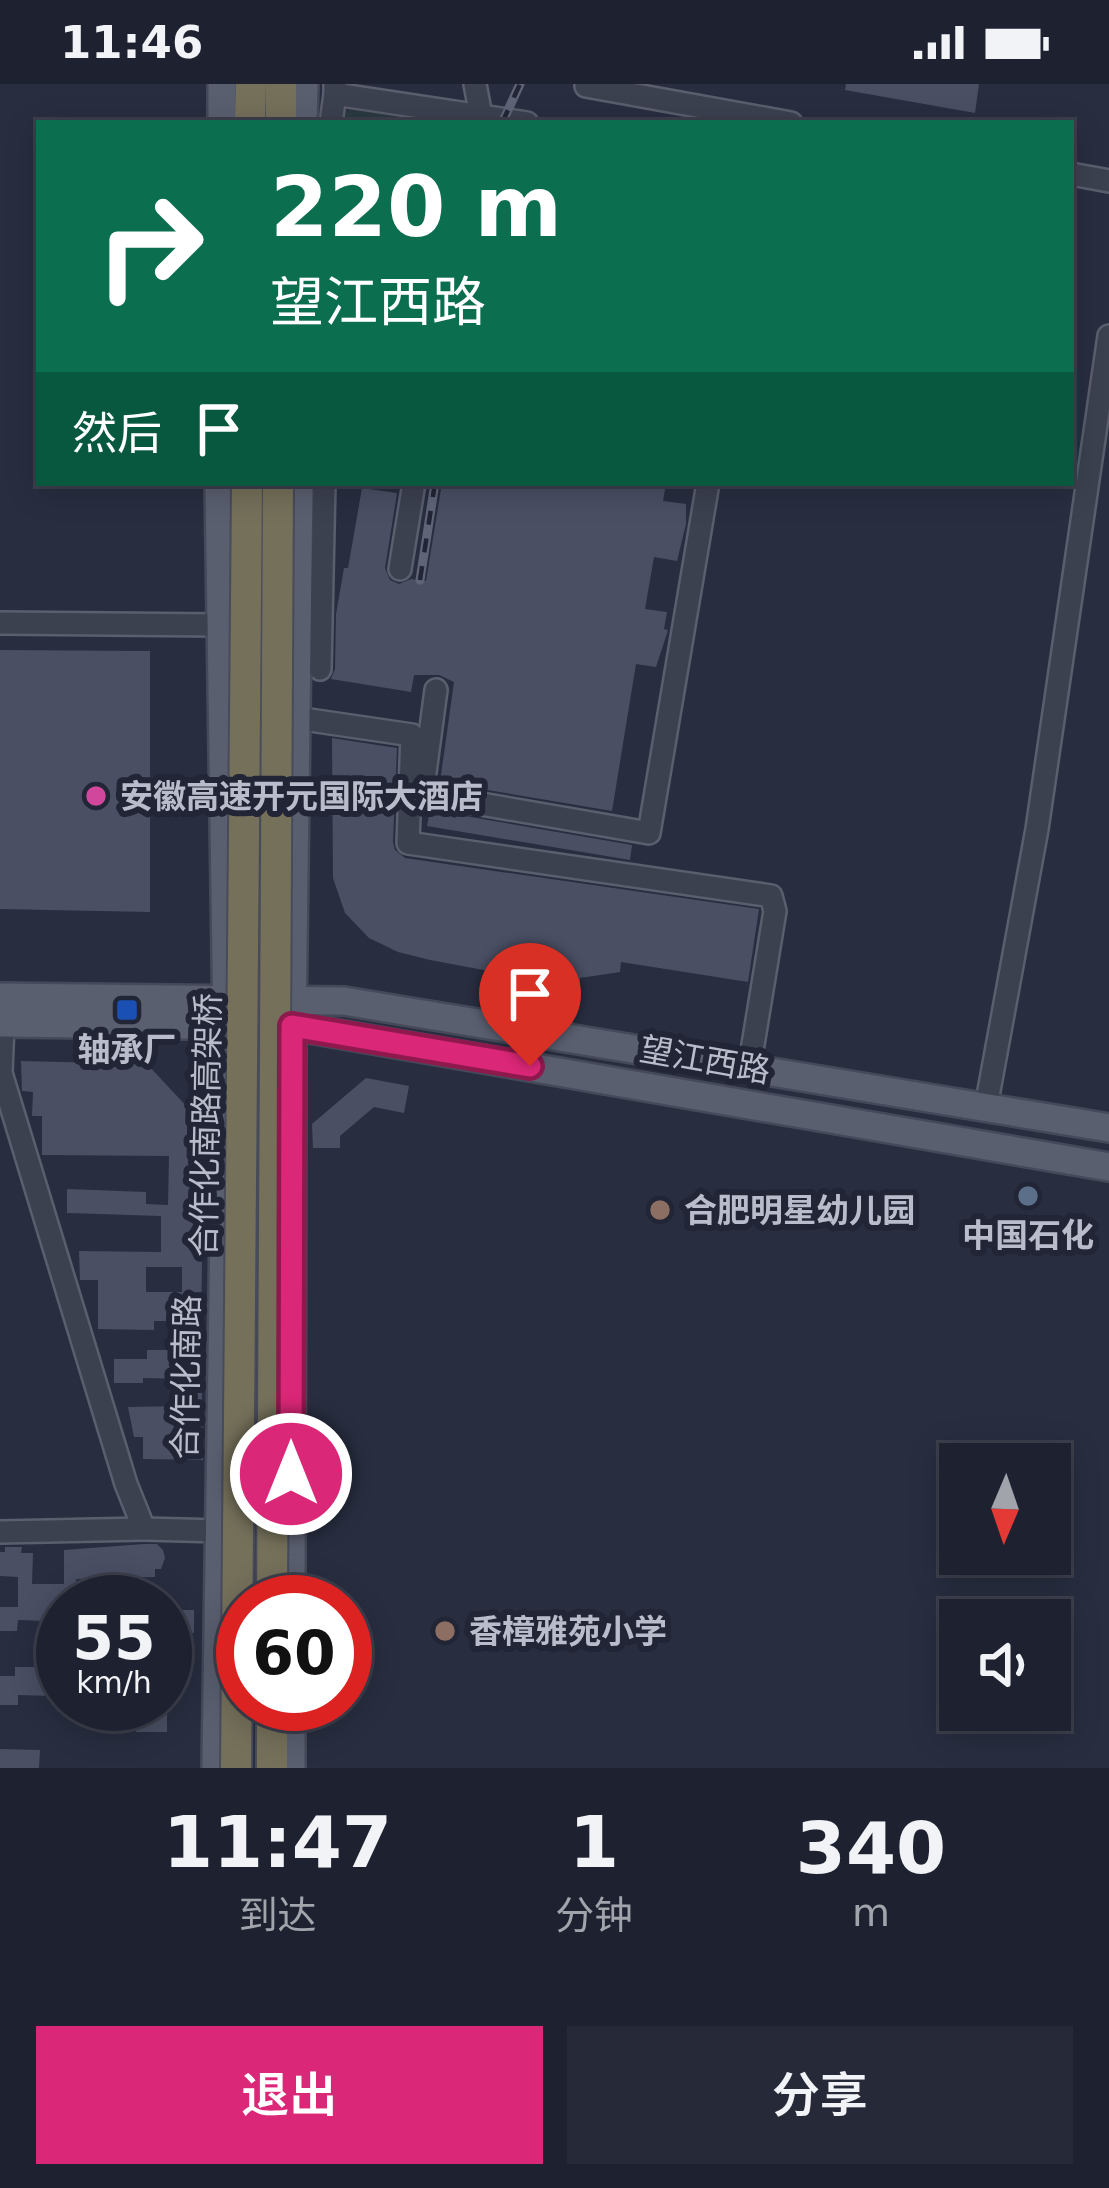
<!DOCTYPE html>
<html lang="zh">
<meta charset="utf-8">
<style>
:root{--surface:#1e2230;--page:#262a38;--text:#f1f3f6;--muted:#a1a4ab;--line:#3c3f4c;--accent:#db2777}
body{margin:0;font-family:"DejaVu Sans","Noto Sans SC",sans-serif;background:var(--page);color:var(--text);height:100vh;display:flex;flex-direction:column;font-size:45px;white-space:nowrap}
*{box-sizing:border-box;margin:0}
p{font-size:39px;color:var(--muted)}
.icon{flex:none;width:66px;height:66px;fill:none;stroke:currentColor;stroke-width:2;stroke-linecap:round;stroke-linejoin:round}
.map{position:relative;height:1684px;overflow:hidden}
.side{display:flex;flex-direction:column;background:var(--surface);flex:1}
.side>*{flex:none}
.hud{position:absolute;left:36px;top:36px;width:1038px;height:366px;border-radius:0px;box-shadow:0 6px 30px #0003,0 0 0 3px var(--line);background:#0b6e4f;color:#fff;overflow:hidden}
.needle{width:78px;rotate:182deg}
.tools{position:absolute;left:939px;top:1359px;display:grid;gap:24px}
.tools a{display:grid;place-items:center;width:132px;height:132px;border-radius:0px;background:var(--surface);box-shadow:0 6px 30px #0003,0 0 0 3px var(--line);font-size:60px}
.speed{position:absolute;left:36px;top:1491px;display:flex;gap:24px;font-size:60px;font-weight:700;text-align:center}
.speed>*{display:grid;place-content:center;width:156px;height:156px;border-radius:50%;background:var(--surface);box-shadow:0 6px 30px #0003,0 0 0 3px var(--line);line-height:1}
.speed small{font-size:30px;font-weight:400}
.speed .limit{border:18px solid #d22;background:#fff;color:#111}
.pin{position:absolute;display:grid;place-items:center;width:102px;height:102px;color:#fff;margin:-123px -51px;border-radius:50% 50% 50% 0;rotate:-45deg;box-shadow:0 0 12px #0007}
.pin .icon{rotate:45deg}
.me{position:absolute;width:132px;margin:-66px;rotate:0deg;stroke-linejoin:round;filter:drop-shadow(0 0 9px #0008)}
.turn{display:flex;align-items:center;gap:42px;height:252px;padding:0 36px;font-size:54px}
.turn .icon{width:156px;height:156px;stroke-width:2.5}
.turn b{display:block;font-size:84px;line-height:102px}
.then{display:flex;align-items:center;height:114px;padding:0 36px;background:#0003;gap:24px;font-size:45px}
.eta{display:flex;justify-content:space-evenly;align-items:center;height:204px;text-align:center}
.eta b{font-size:72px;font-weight:600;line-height:84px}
.cta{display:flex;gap:24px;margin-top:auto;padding:24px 36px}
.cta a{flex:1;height:138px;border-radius:0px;background:var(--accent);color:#fff;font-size:48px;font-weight:600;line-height:138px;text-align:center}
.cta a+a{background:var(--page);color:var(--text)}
.status{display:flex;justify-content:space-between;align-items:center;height:84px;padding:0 60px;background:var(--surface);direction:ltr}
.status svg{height:33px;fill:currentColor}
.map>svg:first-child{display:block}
</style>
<div class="status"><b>11:46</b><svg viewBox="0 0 49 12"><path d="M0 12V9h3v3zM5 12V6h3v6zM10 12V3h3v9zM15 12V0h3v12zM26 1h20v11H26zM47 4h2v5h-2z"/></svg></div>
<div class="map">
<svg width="1109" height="1684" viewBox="0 0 1109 1684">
<rect width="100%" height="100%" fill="#282e40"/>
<path fill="#2a3a41" d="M356 22 464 39H337V32Z"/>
<g fill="#4a4f64" fill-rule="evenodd">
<path d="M846 0H979L975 29 845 6Z"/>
<path d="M442 399H666L663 417 686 420V440L677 477 654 473 645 525 667 528 664 545 668 546 656 583 636 580 612 727 440 698 454 598 439 591H414L411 608 331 595 335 585 336 530 344 484H348L362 404 397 409 385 484 390 496 399 500 411 495 426 497Z"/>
<path d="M0 566 150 567V828L0 825Z"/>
<path d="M332 654 397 664 393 758 395 766 405 774 759 825 748 898 621 878 620 888 580 894V904L430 876 398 868 369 854 345 829 333 794Z"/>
<path d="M430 726 632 761 630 776 427 742Z"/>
<path d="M21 977 147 980 204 1041 201 1246H182V1237H154V1246L98 1245V1196H80L79 1167 161 1168V1132L67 1129V1105L146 1108V1120L168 1121 169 1072 42 1071V1032H32L33 1008 22 1007ZM146 1183H182V1208H146Z"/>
<path d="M366 994 409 1002 404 1029 374 1023 340 1052V1064H313L312 1040Z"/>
<path d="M147 1266H201L203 1376 143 1375V1353H134L128 1323 184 1322V1295L143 1294V1299H114V1275H147Z"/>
<path d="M144 1460H157L163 1466 165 1474 161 1485H155V1493L76 1495 75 1518H63V1526L46 1525V1537L18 1536 17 1547H0V1523H18V1493L0 1492V1468H5V1463H22L21 1469H33L32 1500H64V1466Z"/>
<rect x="165" y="1526" width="29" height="23"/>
<path d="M15 1583H63V1594H55L54 1612 18 1611V1621H0V1592H15Z"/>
<rect x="136" y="1620" width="31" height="28"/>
<path d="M0 1665 40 1666 39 1684H0Z"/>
</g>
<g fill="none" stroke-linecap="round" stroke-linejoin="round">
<defs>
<g id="minor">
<path d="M335 0V10L527 39"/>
<path d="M475 0 481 32"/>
<path d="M586 2 791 39"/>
<path d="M331 39 335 10"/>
<path d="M1071 90 1109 97"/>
<path d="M400 485 414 399"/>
<path d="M0 539 218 541"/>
<path d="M320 585 324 399"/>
<path d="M436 606 424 696 429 711 649 749 708 399"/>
<path d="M296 634 412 651 408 759 771 812 775 827 749 985"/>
<path d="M3 939 1 989 126 1400 144 1445 220 1447"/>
<path d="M986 1023 1037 745 1109 252"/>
<path d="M0 1448 144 1445"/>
</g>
<g id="major">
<path d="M222 39V0"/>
<path d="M303 39 304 0"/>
<path d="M0 913 344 917 1109 1044"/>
<path d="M0 939 292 942 1109 1083"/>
<path d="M291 1518 292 942 299 399"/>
<path d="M216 1684 227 941 219 399"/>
<path d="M291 1684V1620"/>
</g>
<g id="highway">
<path d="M250 39 251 0"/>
<path d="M281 39V0"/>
<path d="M272 1684V1620"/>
</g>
</defs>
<use href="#minor" stroke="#5a5e6d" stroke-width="26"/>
<use href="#major" stroke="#464959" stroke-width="32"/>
<use href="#highway" stroke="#474b5a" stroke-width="34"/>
<use href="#minor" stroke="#3c4150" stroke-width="21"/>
<use href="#major" stroke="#5a5f70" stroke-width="27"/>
<use href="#highway" stroke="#75705a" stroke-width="30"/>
<defs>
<g id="rail">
<path d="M502 39 520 0"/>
<path d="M420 496 435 399"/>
</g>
</defs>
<use href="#rail" stroke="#5f6477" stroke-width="9"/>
<use href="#rail" stroke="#212535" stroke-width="4.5" stroke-dasharray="14" stroke-linecap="butt"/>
<defs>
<g id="highway-bridge">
<path d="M272 1518 278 399"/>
<path d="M236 1684 247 399"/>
</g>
</defs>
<use href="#highway-bridge" stroke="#474b5a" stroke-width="34" stroke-linecap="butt"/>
<use href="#highway-bridge" stroke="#75705a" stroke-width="30"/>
</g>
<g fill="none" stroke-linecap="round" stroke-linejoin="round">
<defs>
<path id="route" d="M291 1390 292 942 530 982"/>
</defs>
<use href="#route" stroke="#8e194d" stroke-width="30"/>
<use href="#route" stroke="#db2777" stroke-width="21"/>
</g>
<circle fill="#d1479c" stroke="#212535" stroke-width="4.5" cx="96" cy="712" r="12"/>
<rect fill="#1a4fb4" stroke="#212535" stroke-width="4.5" x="115" y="914" width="24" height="24" rx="6"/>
<circle fill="#5c6f8a" stroke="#212535" stroke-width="4.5" cx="1028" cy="1112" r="12"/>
<g fill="#8d6e63" stroke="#212535" stroke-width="4.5">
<circle cx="660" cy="1126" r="12"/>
<circle cx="445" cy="1547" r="12"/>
</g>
<g text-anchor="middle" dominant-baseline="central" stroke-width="12" stroke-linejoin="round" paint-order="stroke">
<g font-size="33" font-weight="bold" fill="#b9bcca" stroke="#212535" text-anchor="start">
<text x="120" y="712">安徽高速开元国际大酒店</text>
<text x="127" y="965" text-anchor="middle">轴承厂</text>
<text x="684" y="1126">合肥明星幼儿园</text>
<text x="1028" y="1151" text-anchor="middle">中国石化</text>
<text x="469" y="1547">香樟雅苑小学</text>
</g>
<g font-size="33" fill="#b9bcca" stroke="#212535">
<text transform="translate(705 976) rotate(10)">望江西路</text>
<text transform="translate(206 1041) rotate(-89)">合作化南路高架桥</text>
<text transform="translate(186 1293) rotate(-89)">合作化南路</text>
</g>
</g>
</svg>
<div class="tools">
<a><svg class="needle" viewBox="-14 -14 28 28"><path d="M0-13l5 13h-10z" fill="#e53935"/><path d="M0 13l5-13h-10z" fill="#a1a4ab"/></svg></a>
<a><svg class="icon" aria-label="sound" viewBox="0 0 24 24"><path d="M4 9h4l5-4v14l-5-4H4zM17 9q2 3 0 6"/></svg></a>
</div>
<div class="speed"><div>55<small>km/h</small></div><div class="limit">60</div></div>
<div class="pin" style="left:530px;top:982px;background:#d93025"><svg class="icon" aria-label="arrive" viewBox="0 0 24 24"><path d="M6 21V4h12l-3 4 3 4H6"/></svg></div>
<svg class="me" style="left:291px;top:1390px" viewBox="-20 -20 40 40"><circle r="17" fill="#db2777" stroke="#fff" stroke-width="3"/><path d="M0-11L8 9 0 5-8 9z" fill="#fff"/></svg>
<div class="hud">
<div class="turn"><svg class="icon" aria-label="right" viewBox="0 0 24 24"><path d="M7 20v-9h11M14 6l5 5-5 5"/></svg><div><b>220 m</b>望江西路</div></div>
<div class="then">然后<svg class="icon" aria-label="arrive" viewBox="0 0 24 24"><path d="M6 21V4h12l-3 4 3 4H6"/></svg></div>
</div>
</div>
<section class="side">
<div class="eta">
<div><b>11:47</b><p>到达</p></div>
<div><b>1</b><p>分钟</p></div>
<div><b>340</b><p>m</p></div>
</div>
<div class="cta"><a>退出</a><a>分享</a></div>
</section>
